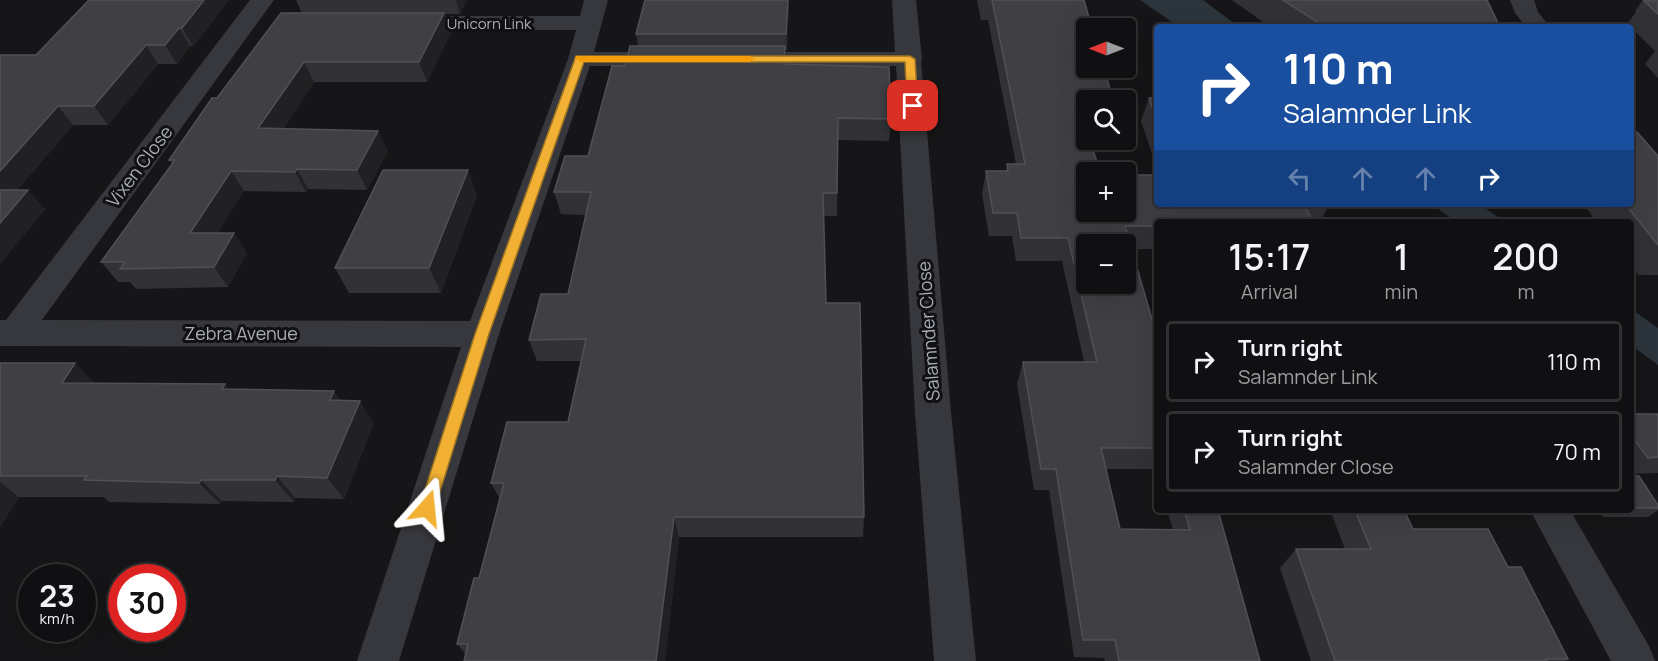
<!DOCTYPE html>
<meta charset="utf-8">
<style>
:root{--surface:#101012;--page:#19191b;--text:#f1f3f6;--muted:#9c9d9f;--line:#303032}
body{margin:0;font-family:Manrope,sans-serif;background:var(--page);color:var(--text);height:100vh;display:flex;flex-direction:column;font-size:22px;white-space:nowrap}
*{box-sizing:border-box;margin:0}
p{font-size:20px;color:var(--muted)}
.icon{flex:none;width:33px;height:33px;fill:none;stroke:currentColor;stroke-width:2;stroke-linecap:round;stroke-linejoin:round}
.map{position:relative;flex:1;overflow:hidden}
.side{position:absolute;left:1154px;top:219px;width:480px;height:294px;display:flex;flex-direction:column;background:var(--surface);border-radius:6px;box-shadow:0 6px 24px #0002,0 0 0 2px var(--line)}
.side>*{flex:none}
.banner{position:absolute;left:1154px;top:24px;width:480px;height:183px;border-radius:6px;box-shadow:0 6px 24px #0002,0 0 0 2px var(--line);background:#1a4fa0;color:#fff;overflow:hidden}
.needle{width:39px;rotate:270deg}
.controls{position:absolute;left:1076px;top:18px;display:grid;gap:12px}
.controls a{display:grid;place-items:center;width:60px;height:60px;border-radius:6px;background:var(--surface);box-shadow:0 6px 24px #0002,0 0 0 2px var(--line);font-size:30px}
.speed{position:absolute;left:18px;top:564px;display:flex;gap:12px;font-size:30px;font-weight:700;text-align:center}
.speed>*{display:grid;place-content:center;width:78px;height:78px;border-radius:50%;background:var(--surface);box-shadow:0 6px 24px #0002,0 0 0 2px var(--line);line-height:1}
.speed small{font-size:15px;font-weight:400}
.speed .limit{border:9px solid #d22;background:#fff;color:#111}
.pin{position:absolute;display:grid;place-items:center;width:51px;height:51px;color:#fff;margin:-26px;border-radius:12px;box-shadow:0 3px 9px #0006}
.me{position:absolute;width:66px;margin:-33px;rotate:18deg;stroke-linejoin:round;filter:drop-shadow(0 0 4px #0008)}
.turn{display:flex;align-items:center;gap:21px;height:126px;padding:0 30px;font-size:27px}
.turn .icon{width:78px;height:78px;stroke-width:2.5}
.turn b{display:block;font-size:42px;line-height:51px}
.lanes{display:flex;align-items:center;height:57px;padding:0 30px;background:#0003;justify-content:center;gap:30px;direction:ltr}
.lanes .off{opacity:.35}
.eta{display:flex;justify-content:space-evenly;align-items:center;height:102px;text-align:center}
.eta b{font-size:36px;font-weight:600;line-height:42px}
ul{padding:0;list-style:none}
li{display:flex;align-items:center;gap:18px;height:81px;margin:0 12px 9px;padding:0 18px;border:3px solid var(--line);border-radius:6px}
li div{flex:1}
li b{display:block;font-size:22px}
li em{font-style:normal}
.map>svg:first-child{display:block}
</style>
<div class="map">
<svg width="1658" height="661" viewBox="0 0 1658 661">
<rect width="100%" height="100%" fill="#161618"/>
<g fill="#2c353c">
<path d="M1140 0H1203L1239 27H1179Z"/>
<path d="M1431 204H1479L1505 222H1457Z"/>
<path d="M1631 309 1658 328V365L1631 345Z"/>
</g>
<g fill="none" stroke-linecap="round" stroke-linejoin="round">
<g fill="#37383d" fill-rule="evenodd">
<path d="M250 0H274L42 320 470 321 568 59 576 30H405L397 28 393 23 397 18 405 16H580L584 0H608L594 52H671L680 54 683 59 680 64 671 66H590L499 334 399 661H357L461 347 0 346V320H6Z"/>
<path d="M892 0H916L922 59 921 61 951 412 976 661H934L915 412 896 66H740L731 64 728 59 731 54 740 52H895Z"/>
<path d="M1510 0H1534L1538 12 1550 27H1526L1515 13Z"/>
<path d="M1530 510H1570L1649 646 1655 661H1611Z"/>
</g>
</g>
<g fill="#323236">
<path d="M89 0H229L193 46H190L177 64H158L108 125H73L17 190 45 209 0 264 36 55Z"/>
<path d="M296 0H467L460 14H445L451 32 427 82H314L283 129 388 151 367 190 308 189 306 192 244 191 217 233 247 253 228 287 136 289 130 282H118L101 262 172 164 169 160 217 98 302 13Z"/>
<path d="M789 0 787 50H785L786 64 891 119 889 141 838 140 837 216H824L826 303 864 517 863 537H679L665 661H464L466 655 457 644 479 578 500 499 491 483 568 422 581 361H537L529 340 568 294 586 215 561 214 554 192 588 156 625 66 638 46 636 34Z"/>
<path d="M977 0H1084L1086 100V172L1156 204H1330L1320 222H1156V249H1131L1156 333V469H1106L1120 529 1173 530 1167 510H1218L1260 661H1105L1104 658 1074 657 1049 490H1034L1017 384 1023 362H1084L1062 261H1016L1012 236H989L982 194 986 171H1006L1007 164H1016L988 20H981Z"/>
<path d="M1232 0H1487L1500 27H1270Z"/>
<path d="M1643 0H1658V78L1645 64 1655 51 1627 24 1636 12 1635 11Z"/>
<path d="M1149 98H1156V165L1141 121Z"/>
<path d="M1658 156V275H1638L1630 265V222H1597L1583 204H1630Z"/>
<path d="M477 195 441 293H349L335 268Z"/>
<path d="M0 363 95 383 225 384 229 389 334 391 340 400 374 423 344 499 295 498 294 502 222 501 220 504 109 502 104 497H19L0 527Z"/>
<path d="M1630 414H1658V473L1630 474Z"/>
<path d="M1630 476 1658 505V510L1648 517H1603L1599 510H1630Z"/>
<path d="M1330 510H1404L1413 529 1508 567 1568 659 1565 661H1311L1280 568 1296 549H1345Z"/>
</g>
<g fill="#212124">
<path d="M204 0H229L193 46 182 28Z"/>
<path d="M456 0H467L460 14Z"/>
<path d="M788 0H789L787 50 786 34Z"/>
<path d="M444 13 451 32 427 82 419 62Z"/>
<path d="M179 28 190 46 177 64 165 45Z"/>
<path d="M146 45 158 64 108 125 94 106Z"/>
<path d="M304 62 314 82 270 148 258 128Z"/>
<path d="M58 106 73 125 0 209V171Z"/>
<path d="M378 131 388 151 367 190 357 170Z"/>
<path d="M297 169 308 189 306 192 295 172Z"/>
<path d="M468 170 477 195 441 293 429 268Z"/>
<path d="M231 171 244 191 205 253 190 233Z"/>
<path d="M28 190 45 209 0 264V223Z"/>
<path d="M234 233 247 253 228 287 214 267Z"/>
<path d="M75 363 98 386 62 383Z"/>
<path d="M225 384 243 406 222 389Z"/>
<path d="M334 391 349 413 330 400Z"/>
<path d="M360 401 374 423 344 499 327 478Z"/>
<path d="M277 476 295 498 294 502 275 480Z"/>
<path d="M201 480 222 501 220 504 199 483Z"/>
<path d="M0 482 19 497 0 527Z"/>
<path d="M674 517 679 537 665 661H656Z"/>
</g>
<g fill="#3f3f44" stroke="#4f5156" stroke-width="1.5" fill-rule="evenodd">
<path d="M89 0H204L182 28H179L165 45H146L94 106H58L0 171V55H36Z"/>
<path d="M645 0H788L786 34H636Z"/>
<path d="M992 0H1084L1092 28H1086V68H1104L1113 100H1086V112H1083L1086 124V140H1090L1100 172H1086V212H1125V175H1156V204H1304L1313 222H1156V226H1125L1156 333V448H1101L1120 529 1190 530 1184 510H1218L1260 661H1119L1115 640H1083L1056 469H1041L1023 362H1097L1068 238H1021L1017 213H993L986 171H1008L1007 164H1025ZM1086 244H1125V284H1086Z"/>
<path d="M1283 0H1487L1500 27H1325Z"/>
<path d="M1644 1H1658V14Z"/>
<path d="M281 13H444L419 62H304L258 128 378 131 357 170 297 169 295 172 231 171 190 233H234L214 267 120 269 125 262H101L175 160H169L212 98H217Z"/>
<path d="M630 46H785L784 64 889 67 891 119 838 118 837 193H823L826 303H860L864 517H674L656 661H464L468 644H457L474 578H479L504 483H491L507 422H568L586 339 529 340 541 294H568L591 192H554L565 156H588L612 66H625Z"/>
<path d="M1149 98H1156V119Z"/>
<path d="M1630 132H1637L1658 156V245L1625 204H1630Z"/>
<path d="M383 170H468L429 268H335Z"/>
<path d="M0 190H28L0 223Z"/>
<path d="M0 363H75L62 383 225 384 222 389 334 391 330 400 360 401 327 478 277 476 275 480H201L199 483 84 480 87 476H0Z"/>
<path d="M1630 414H1658V457L1648 458 1630 434Z"/>
<path d="M1630 476H1639L1658 505V508H1630Z"/>
<path d="M1355 510H1404L1413 529H1488L1508 567H1521L1568 659H1546L1547 661H1335L1296 549H1371Z"/>
</g>
<path fill="#f2b134" stroke="#9d7322" stroke-width="1.5" d="M576 56H910L915 59 918 106 913 110 907 106 905 62H584L489 334 435 508 432 513 427 515 421 513 419 508 475 334Z"/>
<path fill="#f59e0b" d="M576 56H750L755 59 750 62H580L575 59Z"/>
<g text-anchor="middle" dominant-baseline="central" stroke-width="6" stroke-linejoin="round" paint-order="stroke">
<g font-size="15" fill="#a8adb8" stroke="#111113">
<text x="489" y="23">Unicorn Link</text>
</g>
<g font-size="18" fill="#a8adb8" stroke="#111113">
<text transform="translate(139 166) rotate(-53)">Vixen Close</text>
<text transform="translate(928 331) rotate(-94)">Salamnder Close</text>
<text x="241" y="333">Zebra Avenue</text>
</g>
</g>
</svg>
<div class="controls">
<a><svg class="needle" viewBox="-14 -14 28 28"><path d="M0-13l5 13h-10z" fill="#e53935"/><path d="M0 13l5-13h-10z" fill="#9c9d9f"/></svg></a>
<a><svg class="icon" aria-label="search" viewBox="0 0 24 24"><circle cx="10" cy="10" r="6"/><path d="M15 15l6 6"/></svg></a>
<a>+</a>
<a>−</a>
</div>
<div class="speed"><div>23<small>km/h</small></div><div class="limit">30</div></div>
<div class="pin" style="left:913px;top:106px;background:#d93025"><svg class="icon" aria-label="arrive" viewBox="0 0 24 24"><path d="M6 21V4h12l-3 4 3 4H6"/></svg></div>
<svg class="me" style="left:427px;top:508px" viewBox="-20 -20 40 40"><path d="M0-17L14 15 0 8-14 15z" fill="#f2b134" stroke="#fff" stroke-width="4"/></svg>
<div class="banner">
<div class="turn"><svg class="icon" aria-label="right" viewBox="0 0 24 24"><path d="M7 20v-9h11M14 6l5 5-5 5"/></svg><div><b>110 m</b>Salamnder Link</div></div>
<div class="lanes"><svg class="icon off" aria-label="left" viewBox="0 0 24 24"><path d="M17 20v-9H6M10 6l-5 5 5 5"/></svg><svg class="icon off" aria-label="ahead" viewBox="0 0 24 24"><path d="M12 20V5M6 11l6-6 6 6"/></svg><svg class="icon off" aria-label="ahead" viewBox="0 0 24 24"><path d="M12 20V5M6 11l6-6 6 6"/></svg><svg class="icon" aria-label="right" viewBox="0 0 24 24"><path d="M7 20v-9h11M14 6l5 5-5 5"/></svg></div>
</div>
<section class="side">
<div class="eta">
<div><b>15:17</b><p>Arrival</p></div>
<div><b>1</b><p>min</p></div>
<div><b>200</b><p>m</p></div>
</div>
<ul>
<li><svg class="icon" aria-label="right" viewBox="0 0 24 24"><path d="M7 20v-9h11M14 6l5 5-5 5"/></svg><div><b>Turn right</b><p>Salamnder Link</p></div><em>110 m</em></li>
<li><svg class="icon" aria-label="right" viewBox="0 0 24 24"><path d="M7 20v-9h11M14 6l5 5-5 5"/></svg><div><b>Turn right</b><p>Salamnder Close</p></div><em>70 m</em></li>
</ul>
</section>
</div>
